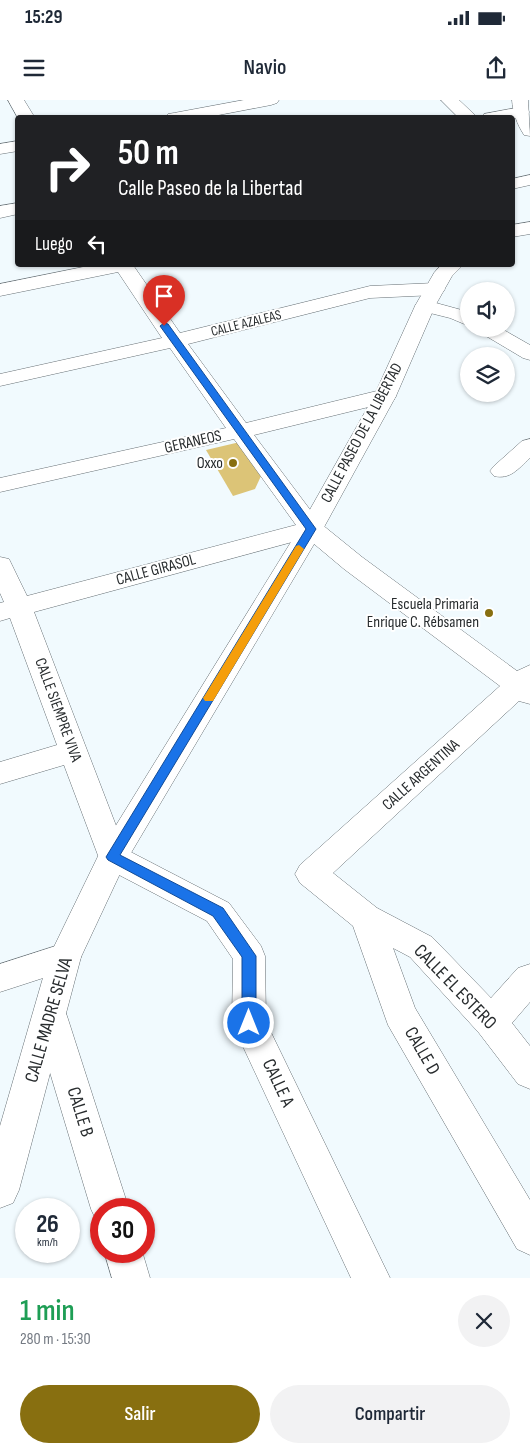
<!DOCTYPE html>
<html lang="es">
<meta charset="utf-8">
<style>
:root{--surface:#fff;--page:#f2f2f3;--text:#1f2937;--muted:#747a83;--accent:#886f10}
body{margin:0;font-family:"Sofia Sans Condensed",sans-serif;background:var(--page);color:var(--text);height:100vh;display:flex;flex-direction:column;font-size:19px;white-space:nowrap}
*{box-sizing:border-box;margin:0}
p{font-size:16px;color:var(--muted)}
.icon{flex:none;width:28px;height:28px;fill:none;stroke:currentColor;stroke-width:2;stroke-linecap:round;stroke-linejoin:round}
.map{position:relative;height:1178px;overflow:hidden}
.details{display:flex;flex-direction:column;background:var(--surface);flex:1}
.details>*{flex:none}
.banner{position:absolute;left:15px;top:15px;width:500px;height:152px;border-radius:5px;box-shadow:0 1px 4px #0004;background:#202124;color:#fff;overflow:hidden}
.controls{position:absolute;left:460px;top:182px;display:grid;gap:10px}
.controls a{display:grid;place-items:center;width:55px;height:55px;border-radius:50%;background:var(--surface);box-shadow:0 1px 4px #0004;font-size:25px}
.speed{position:absolute;left:15px;top:1098px;display:flex;gap:10px;font-size:25px;font-weight:700;text-align:center}
.speed>*{display:grid;place-content:center;width:65px;height:65px;border-radius:50%;background:var(--surface);box-shadow:0 1px 4px #0004;line-height:1}
.speed small{font-size:12px;font-weight:400}
.speed .limit{border:8px solid #d22;background:#fff;color:#111}
.pin{position:absolute;display:grid;place-items:center;width:42px;height:42px;color:#fff;margin:-51px -21px;border-radius:50% 50% 50% 0;rotate:-45deg;box-shadow:0 0 5px #0007}
.pin .icon{rotate:45deg}
.me{position:absolute;width:55px;margin:-28px;rotate:0deg;stroke-linejoin:round;filter:drop-shadow(0 0 4px #0008)}
.turn{display:flex;align-items:center;gap:18px;height:105px;padding:0 20px;font-size:22px}
.turn .icon{width:65px;height:65px;stroke-width:2.5}
.turn b{display:block;font-size:35px;line-height:42px}
.then{display:flex;align-items:center;height:48px;padding:0 20px;background:#0003;gap:10px;font-size:19px}
.round{display:grid;place-items:center;flex:none;width:52px;height:52px;border-radius:26px;background:var(--page)}
.headline{display:flex;align-items:center;justify-content:space-between;height:85px;padding:0 20px}
h1{font-size:30px;font-weight:600;line-height:38px;color:#1e9e55}
.primary-button{display:flex;gap:10px;margin-top:auto;padding:10px 20px}
.primary-button a{flex:1;height:58px;border-radius:30px;background:var(--accent);color:#fff;font-size:20px;font-weight:600;line-height:58px;text-align:center}
.primary-button a+a{background:var(--page);color:var(--text)}
.status{display:flex;justify-content:space-between;align-items:center;height:35px;padding:0 25px;background:var(--surface);direction:ltr}
.status svg{height:14px;fill:currentColor}
header{display:flex;justify-content:space-between;align-items:center;height:65px;padding:0 20px;background:var(--surface);font-size:22px;font-weight:600}
.map>svg:first-child{display:block}
</style>
<div class="status"><b>15:29</b><svg viewBox="0 0 49 12"><path d="M0 12V9h3v3zM5 12V6h3v6zM10 12V3h3v9zM15 12V0h3v12zM26 1h20v11H26zM47 4h2v5h-2z"/></svg></div>
<header><svg class="icon" aria-label="menu" viewBox="0 0 24 24"><path d="M4 6h16M4 12h16M4 18h16"/></svg>Navio<svg class="icon" aria-label="share" viewBox="0 0 24 24"><path d="M12 15V3M7 8l5-5 5 5M5 13v7h14v-7"/></svg></header>
<div class="map">
<svg width="530" height="1178" viewBox="0 0 530 1178">
<rect width="100%" height="100%" fill="#f1fafe"/>
<path fill="#dcc477" d="M240 342 261 376 255 389 233 396 206 350Z"/>
<g fill="none" stroke-linecap="round" stroke-linejoin="round">
<defs>
<g id="street">
<path d="M8 0H24L35 18H18Z"/>
<path d="M244 0H279L277 3 271 5 203 18H166L168 14 174 13Z"/>
<path d="M441 0H459L478 18H459Z"/>
<path d="M521 7 527 8 529 12 527 16 512 19 482 18 484 14Z"/>
<path d="M18 41V51L0 54V44Z"/>
<path d="M530 75V85L512 89V79Z"/>
<path d="M18 103V114L0 118V106Z"/>
<path d="M93 165H133L180 233 370 186 435 183 442 185 445 189 442 193 435 195 370 198 188 244 246 323 385 289 393 291 396 296 393 301 254 335 320 423 362 457 517 571 530 565V604L519 601 333 773 377 808 432 837 491 898 518 868 530 864V902L512 923 530 946V989L518 984 479 933 410 857 393 848 415 908 530 1100V1155L517 1149 388 925 353 826 300 783 295 774 300 765 500 586 344 469 307 438 34 512 125 749 229 803 261 846 265 856 266 922 390 1178H351L232 923 233 859 207 821 102 766 64 665 0 684V662L57 645 10 518 0 521V503L4 502 0 493V457L9 459 27 496 296 425 234 339 0 392V378L226 328 170 248 0 286V274L162 238 118 172 0 196V184Z"/>
<path d="M425 200 469 212V226L450 218 418 210 415 206 418 202Z"/>
<path d="M478 229H502L530 245V260L523 258 481 233Z"/>
<path d="M530 339V358C518 369 510 380 494 376L490 371 494 366 522 341Z"/>
<path d="M65 843 77 847 81 857 77 867 0 892V864Z"/>
<path d="M50 901 62 905 67 916 129 1109H101V1124L97 1122 91 1109 33 916 38 905Z"/>
<path d="M104 1151H142L150 1178H112Z"/>
</g>
<g id="secondary">
<path d="M512 0H528L530 36 524 35C517 24 513 13 512 0Z"/>
<path d="M530 122V134L512 137V125Z"/>
<path d="M441 165H463L452 176 435 206 396 296 323 429 125 763 81 857 19 1090 13 1103 0 1108V1026L49 857 102 748 299 429 374 296 415 206 434 173Z"/>
</g>
</defs>
<use href="#street" stroke="#677075" stroke-width="1"/>
<use href="#secondary" stroke="#677075" stroke-width="1"/>
<use href="#street" fill="#fff" fill-rule="evenodd"/>
<use href="#secondary" fill="#fff" fill-rule="evenodd"/>
</g>
<path fill="#1a73e8" stroke="#114b97" d="M164 223 168 224 316 429 120 755 223 808 256 856V923L254 927 249 929 244 927 242 923V857L213 816 108 760 106 757 306 429 160 226Z"/>
<path fill="#f59e0b" d="M299 445 304 449 213 601H205L203 598 205 595 296 446Z"/>
<g fill="#886f10" stroke="#fff" stroke-width="2">
<circle cx="233" cy="363" r="5"/>
<circle cx="489" cy="513" r="5"/>
</g>
<g text-anchor="middle" dominant-baseline="central" stroke-width="4" stroke-linejoin="round" paint-order="stroke">
<g font-size="14" fill="#282c2e" stroke="#fff">
<text transform="translate(246 223) rotate(-14)">CALLE AZALEAS</text>
</g>
<g font-size="16" fill="#282c2e" stroke="#fff">
<text transform="translate(362 333) rotate(-62)">CALLE PASEO DE LA LIBERTAD</text>
<text transform="translate(193 342) rotate(-13)">GERANEOS</text>
<text transform="translate(156 470) rotate(-15)">CALLE GIRASOL</text>
<text transform="translate(58 610) rotate(70)">CALLE SIEMPRE VIVA</text>
<text transform="translate(421 675) rotate(-42)">CALLE ARGENTINA</text>
</g>
<g font-size="16" fill="#282c2e" stroke="#fff" text-anchor="end">
<text x="223" y="363">Oxxo</text>
<text x="479" y="504">Escuela Primaria<tspan x="479" dy="18">Enrique C. Rébsamen</tspan></text>
</g>
<g font-size="19" fill="#282c2e" stroke="#fff">
<text transform="translate(455 887) rotate(46)">CALLE EL ESTERO</text>
<text transform="translate(49 920) rotate(-74)">CALLE MADRE SELVA</text>
<text transform="translate(422 951) rotate(60)">CALLE D</text>
<text transform="translate(278 983) rotate(65)">CALLE A</text>
<text transform="translate(80 1012) rotate(73)">CALLE B</text>
</g>
</g>
</svg>
<div class="controls">
<a><svg class="icon" aria-label="sound" viewBox="0 0 24 24"><path d="M4 9h4l5-4v14l-5-4H4zM17 9q2 3 0 6"/></svg></a>
<a><svg class="icon" aria-label="layers" viewBox="0 0 24 24"><path d="M12 4l9 5-9 5-9-5zM3 14l9 5 9-5"/></svg></a>
</div>
<div class="speed"><div>26<small>km/h</small></div><div class="limit">30</div></div>
<div class="pin" style="left:164px;top:226px;background:#d93025"><svg class="icon" aria-label="arrive" viewBox="0 0 24 24"><path d="M6 21V4h12l-3 4 3 4H6"/></svg></div>
<svg class="me" style="left:249px;top:923px" viewBox="-20 -20 40 40"><circle r="17" fill="#1a73e8" stroke="#fff" stroke-width="3"/><path d="M0-11L8 9 0 5-8 9z" fill="#fff"/></svg>
<div class="banner">
<div class="turn"><svg class="icon" aria-label="right" viewBox="0 0 24 24"><path d="M7 20v-9h11M14 6l5 5-5 5"/></svg><div><b>50 m</b>Calle Paseo de la Libertad</div></div>
<div class="then">Luego<svg class="icon" aria-label="left" viewBox="0 0 24 24"><path d="M17 20v-9H6M10 6l-5 5 5 5"/></svg></div>
</div>
</div>
<section class="details">
<div class="headline"><div><h1>1 min</h1><p>280 m · 15:30</p></div><a class="round"><svg class="icon" aria-label="close" viewBox="0 0 24 24"><path d="M6 6l12 12M18 6L6 18"/></svg></a></div>
<div class="primary-button"><a>Salir</a><a>Compartir</a></div>
</section>
